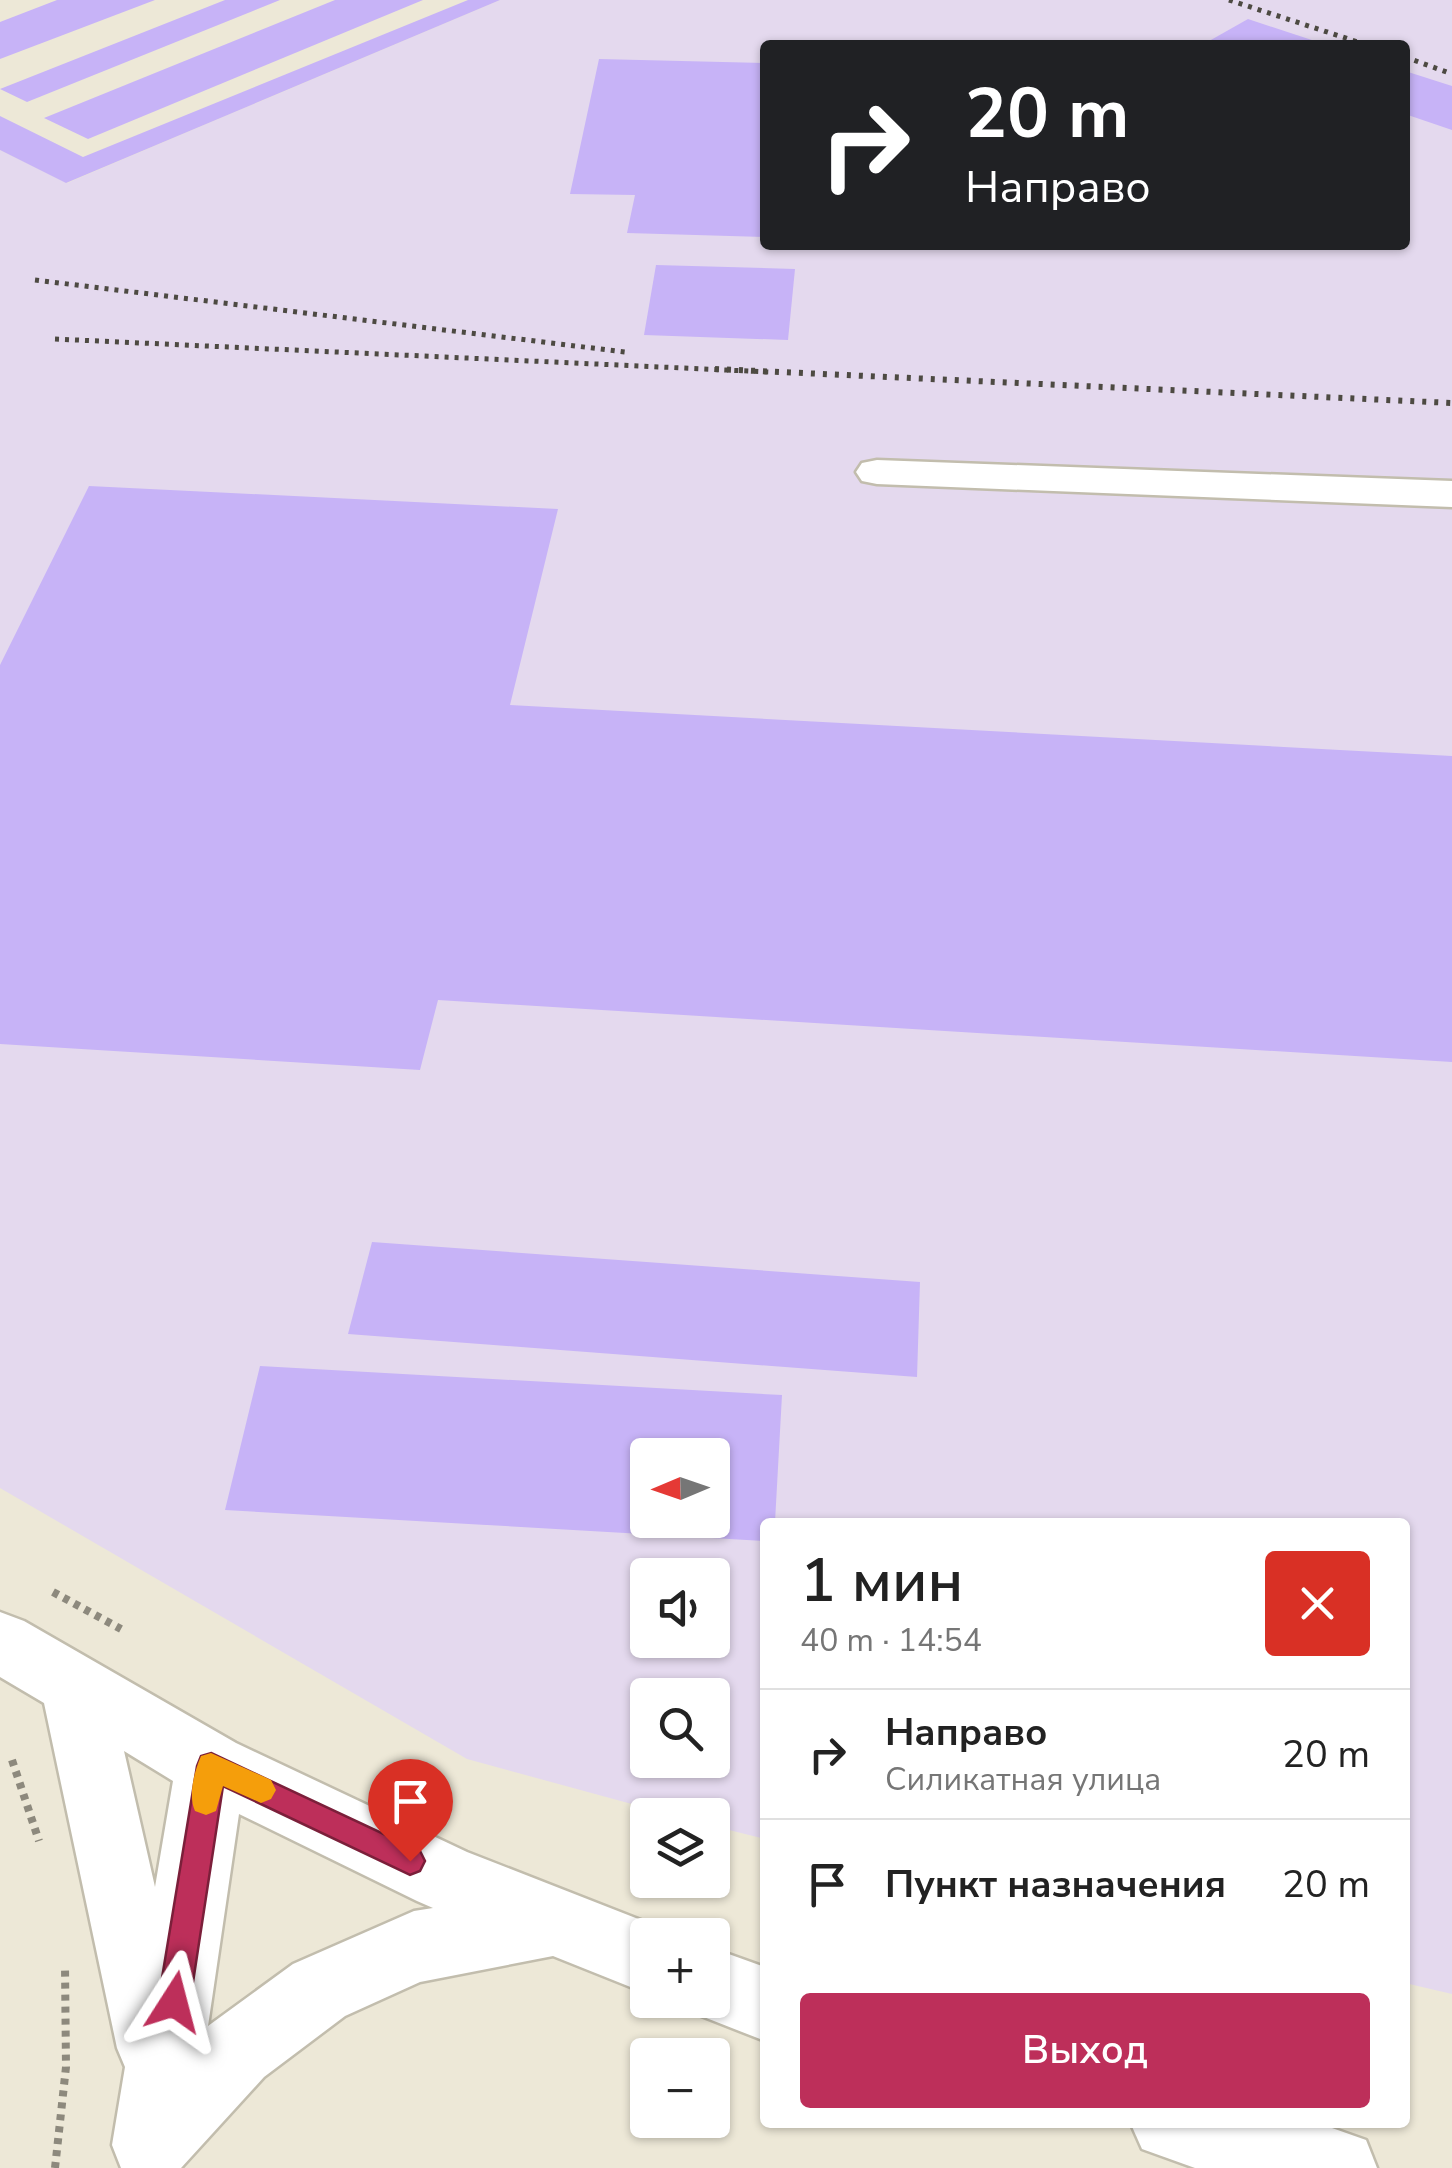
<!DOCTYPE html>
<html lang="ru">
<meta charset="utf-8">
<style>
:root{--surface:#fff;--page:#f6f6f6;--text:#222;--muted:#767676;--line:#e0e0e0;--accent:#bd2f5a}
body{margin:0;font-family:"Nunito Sans",sans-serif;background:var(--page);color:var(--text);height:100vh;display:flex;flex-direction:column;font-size:38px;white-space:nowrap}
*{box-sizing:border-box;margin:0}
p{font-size:32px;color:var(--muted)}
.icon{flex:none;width:55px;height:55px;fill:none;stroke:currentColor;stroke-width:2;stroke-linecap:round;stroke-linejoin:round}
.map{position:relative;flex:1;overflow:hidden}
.details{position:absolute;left:760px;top:1518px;width:650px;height:610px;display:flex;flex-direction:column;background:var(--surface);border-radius:10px;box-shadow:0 2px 8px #0004}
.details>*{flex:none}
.guide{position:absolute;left:760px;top:40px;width:650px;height:210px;border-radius:10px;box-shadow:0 2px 8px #0004;background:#202124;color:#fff;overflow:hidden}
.needle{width:65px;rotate:268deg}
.buttons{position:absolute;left:630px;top:1438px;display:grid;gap:20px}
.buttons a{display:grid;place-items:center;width:100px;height:100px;border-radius:10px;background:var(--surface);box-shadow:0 2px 8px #0004;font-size:50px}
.pin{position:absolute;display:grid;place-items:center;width:85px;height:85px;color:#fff;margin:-102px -42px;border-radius:50% 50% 50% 0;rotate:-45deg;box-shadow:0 0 10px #0007}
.pin .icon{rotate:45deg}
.me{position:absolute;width:110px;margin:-55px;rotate:9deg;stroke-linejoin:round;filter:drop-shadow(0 0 8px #0008)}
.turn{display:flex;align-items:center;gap:35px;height:210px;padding:0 40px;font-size:45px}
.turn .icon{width:130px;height:130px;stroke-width:2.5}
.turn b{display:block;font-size:70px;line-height:85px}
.round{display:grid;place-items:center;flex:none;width:105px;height:105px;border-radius:10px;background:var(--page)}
.headline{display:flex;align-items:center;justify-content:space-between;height:170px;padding:0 40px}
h1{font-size:60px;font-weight:600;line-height:75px}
.cta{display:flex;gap:20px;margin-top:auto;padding:20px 40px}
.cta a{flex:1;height:115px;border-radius:10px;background:var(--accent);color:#fff;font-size:40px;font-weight:600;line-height:115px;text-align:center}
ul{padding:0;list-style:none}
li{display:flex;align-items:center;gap:30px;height:130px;padding:0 40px;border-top:2px solid var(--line)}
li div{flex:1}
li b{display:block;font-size:38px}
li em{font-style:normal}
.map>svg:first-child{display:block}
</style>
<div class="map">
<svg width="1452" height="2168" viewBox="0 0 1452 2168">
<rect width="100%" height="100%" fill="#ede8d7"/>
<path fill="#e4d9ee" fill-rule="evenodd" d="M500 0H1452V1994L1405 1983V1522H765V1839L713 1826 712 1815H672L467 1759 0 1488V150L67 183ZM765 45H1405V245H765ZM648 1455H712V1520H648ZM648 1575H712V1640H648ZM648 1695H712V1760H648Z"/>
<g fill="#c7b3f7" fill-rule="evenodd">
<path d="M57 0H155L0 59V22Z"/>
<path d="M225 0H280L27 102 0 89Z"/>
<path d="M335 0H423L88 139 44 118Z"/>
<path d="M468 0H500L66 183 0 150V116L83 157Z"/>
<path d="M1248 19 1324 44V45H1202Z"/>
<path d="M599 59 765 63V237L627 233 635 195 570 194Z"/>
<path d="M1405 71 1452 86V130L1405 114Z"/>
<path d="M656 265 795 269 788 340 644 335Z"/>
<path d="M89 486 558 509 510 705 1452 756V1062L438 1000 420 1070 0 1044V665Z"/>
<path d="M372 1242 920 1282 917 1377 348 1334Z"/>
<path d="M260 1366 782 1395 775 1522H765V1541L225 1510ZM648 1455H712V1520H648Z"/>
</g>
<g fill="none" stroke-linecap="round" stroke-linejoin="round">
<defs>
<g id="minor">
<path d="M877 460 1452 481V507L877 484 862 481 856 472 862 463Z"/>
<path d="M0 1612 24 1621 236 1743 467 1852 674 1933 648 1935V1994L553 1956 420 1982 345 2016 264 2077 181 2168H121L112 2145 125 2067 117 2048 44 1703 0 1677ZM124 1751 173 1781 155 1887ZM239 1814 417 1901 433 1908 414 1911 293 1964 208 2026Z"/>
<path d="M712 1948 765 1967V2041L686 2010 681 2000H712Z"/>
<path d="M1130 2122H1315L1366 2140 1377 2168H1195L1142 2149Z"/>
</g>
</defs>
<use href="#minor" stroke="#c2bdad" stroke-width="5"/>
<g stroke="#8d897d" stroke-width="8" stroke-dasharray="6 6" stroke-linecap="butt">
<path d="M53 1592 121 1629"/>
<path d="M12 1760 39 1841"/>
<path d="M55 2168 66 2067 65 1965"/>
</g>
<use href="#minor" fill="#fff" fill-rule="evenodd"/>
<g stroke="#4d4a42" stroke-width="5" stroke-dasharray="4 6" stroke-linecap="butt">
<path d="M1229 0 1367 45"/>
<path d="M1405 57 1452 74"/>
<path d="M35 280 625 352"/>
<path d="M55 339 769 372"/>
</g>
<path stroke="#4d4a42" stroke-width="6" stroke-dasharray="4 8" stroke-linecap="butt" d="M715 369 1452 403"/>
</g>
<path fill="#bd2f5a" stroke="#7b1f3a" stroke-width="2.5" d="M211 1753 420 1851 425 1861 420 1871 410 1875 223 1786 190 2002 185 2013 174 2017 163 2013 158 2002 197 1766 201 1756Z"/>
<path fill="#f59e0b" d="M211 1753 271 1780 276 1790 271 1799 261 1803 223 1786 216 1811 206 1815 195 1811C188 1796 194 1772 201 1756Z"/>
</svg>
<div class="buttons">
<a><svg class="needle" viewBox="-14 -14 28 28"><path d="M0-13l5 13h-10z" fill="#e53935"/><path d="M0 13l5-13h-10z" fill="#767676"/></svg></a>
<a><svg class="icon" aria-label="sound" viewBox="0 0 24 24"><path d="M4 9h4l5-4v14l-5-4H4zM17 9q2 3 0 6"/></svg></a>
<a><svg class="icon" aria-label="search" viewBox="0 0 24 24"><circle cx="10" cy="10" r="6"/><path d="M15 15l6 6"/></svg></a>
<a><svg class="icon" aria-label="layers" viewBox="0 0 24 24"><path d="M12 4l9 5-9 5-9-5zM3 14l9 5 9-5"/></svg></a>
<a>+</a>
<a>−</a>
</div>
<div class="pin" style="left:410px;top:1861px;background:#d93025"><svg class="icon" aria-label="arrive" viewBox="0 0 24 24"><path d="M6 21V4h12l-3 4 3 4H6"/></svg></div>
<svg class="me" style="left:174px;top:2002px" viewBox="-20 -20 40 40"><path d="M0-17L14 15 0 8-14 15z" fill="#bd2f5a" stroke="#fff" stroke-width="4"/></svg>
<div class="guide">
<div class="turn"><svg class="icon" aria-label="right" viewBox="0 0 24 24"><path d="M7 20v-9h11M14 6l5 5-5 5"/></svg><div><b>20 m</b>Направо</div></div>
</div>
<section class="details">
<div class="headline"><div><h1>1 мин</h1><p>40 m · 14:54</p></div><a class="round" style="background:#d93025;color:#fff"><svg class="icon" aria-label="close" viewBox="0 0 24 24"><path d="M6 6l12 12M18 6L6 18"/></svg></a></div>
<ul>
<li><svg class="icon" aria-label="right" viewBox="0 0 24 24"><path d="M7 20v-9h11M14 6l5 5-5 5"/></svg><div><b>Направо</b><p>Силикатная улица</p></div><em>20 m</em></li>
<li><svg class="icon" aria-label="arrive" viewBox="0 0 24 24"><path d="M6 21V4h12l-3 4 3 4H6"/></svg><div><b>Пункт назначения</b></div><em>20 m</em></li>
</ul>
<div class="cta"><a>Выход</a></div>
</section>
</div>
